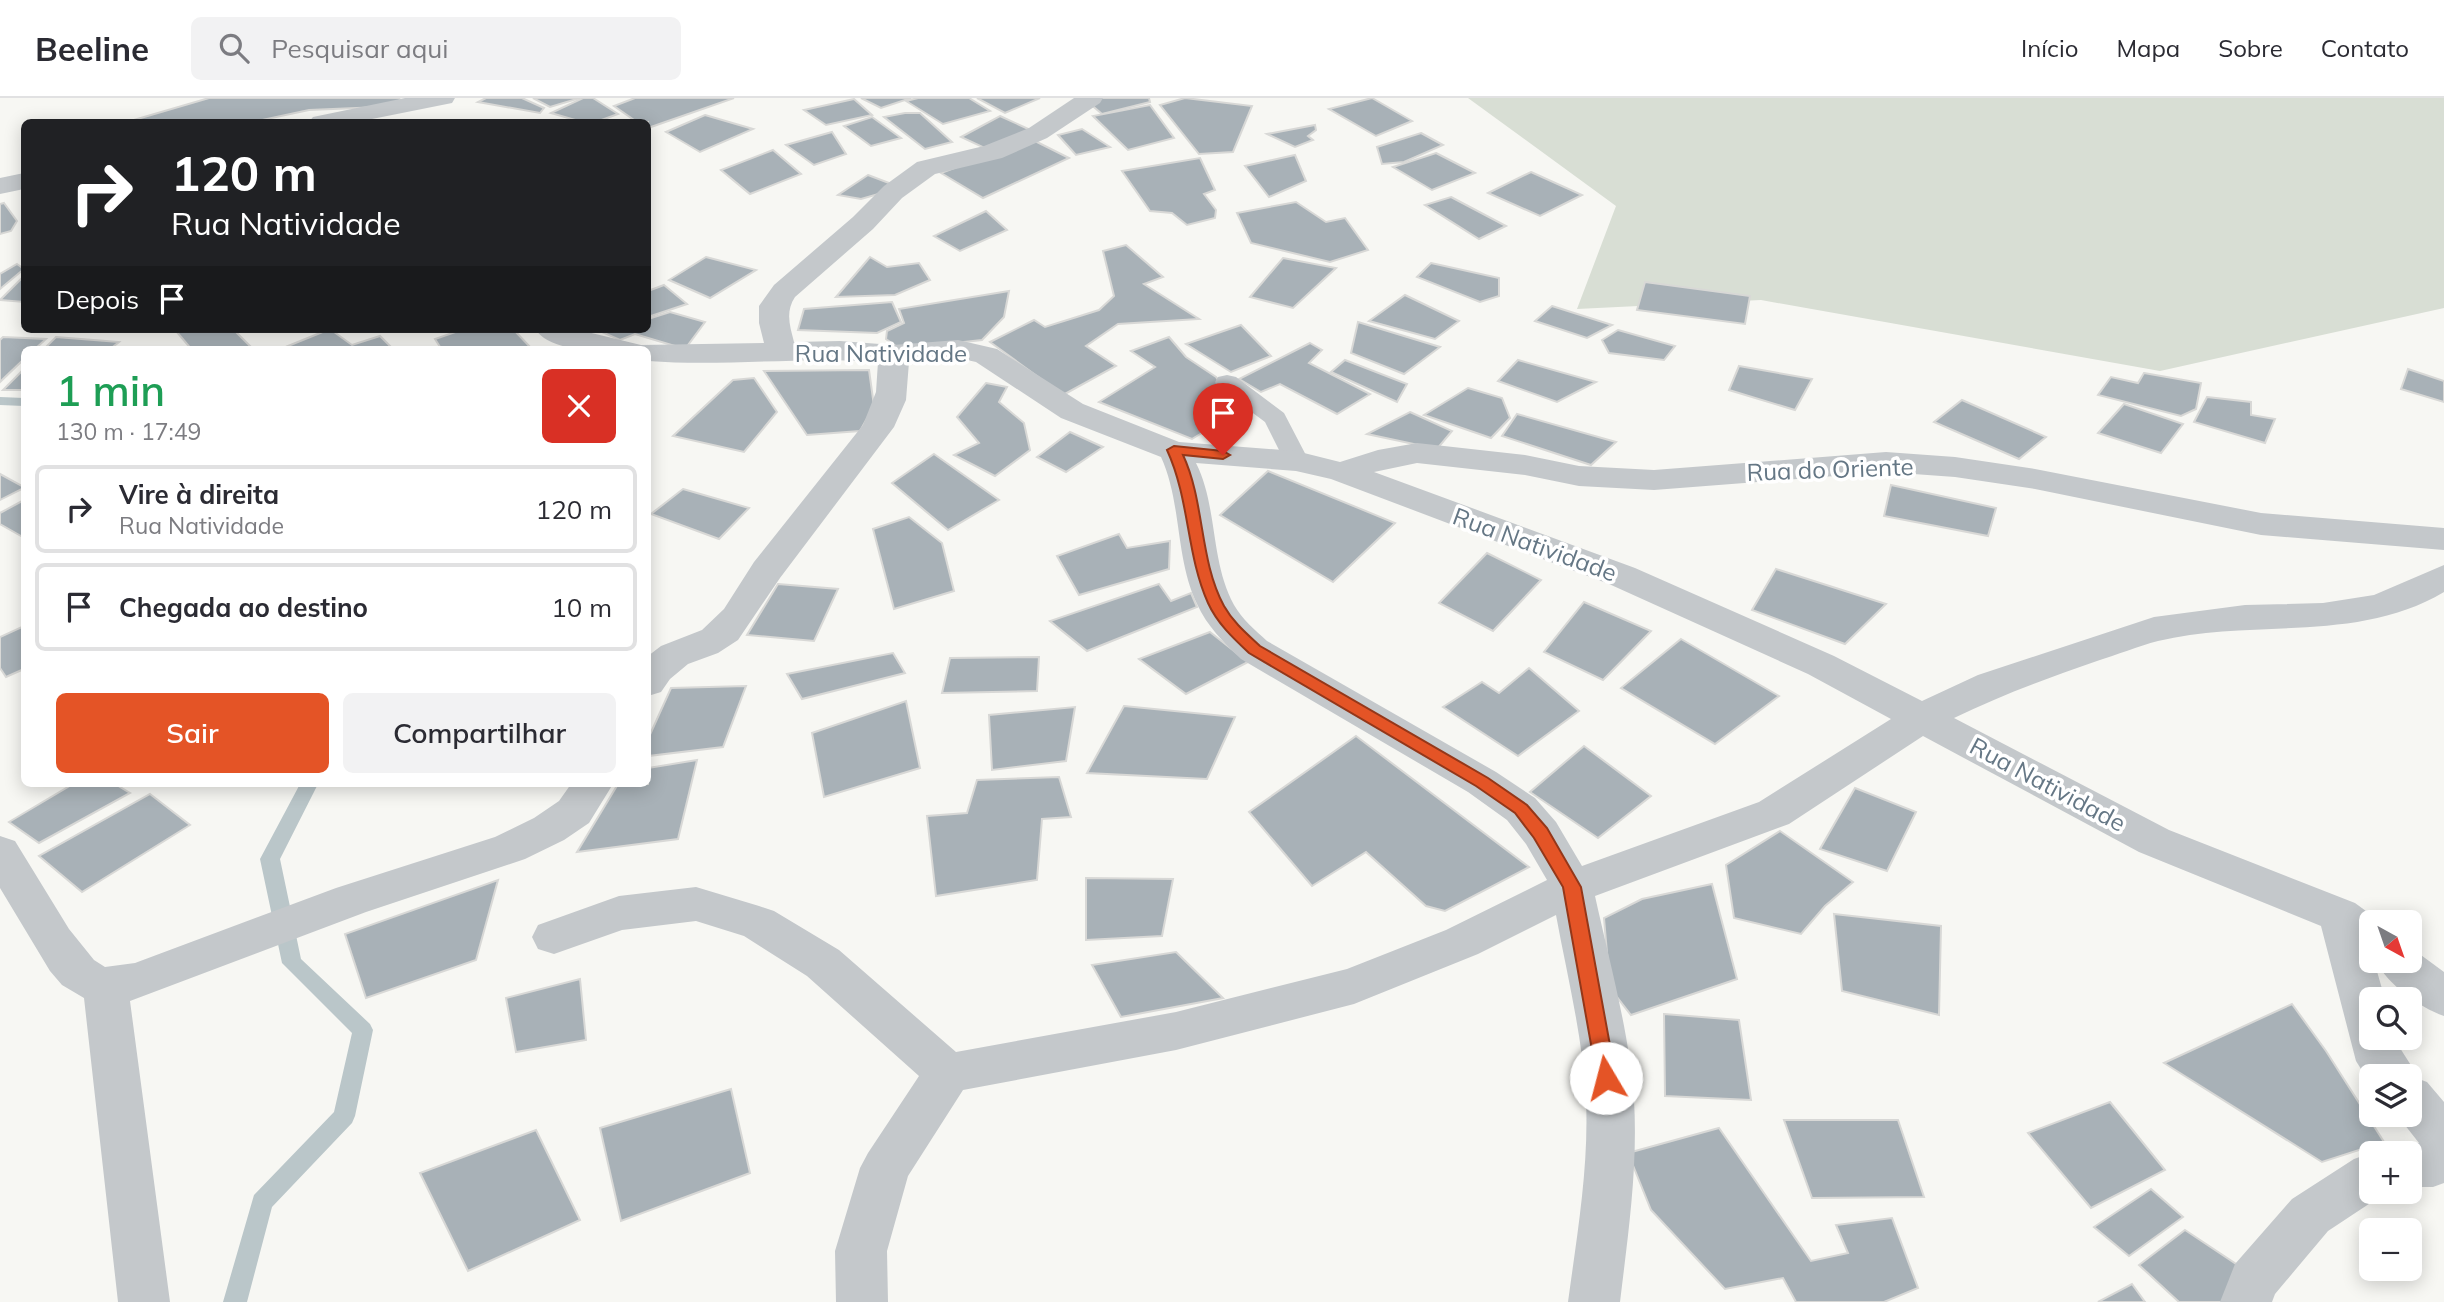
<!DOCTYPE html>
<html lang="pt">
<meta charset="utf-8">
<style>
:root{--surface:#fff;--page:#f2f2f3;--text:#2b2b33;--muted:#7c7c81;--line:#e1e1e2;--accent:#e45426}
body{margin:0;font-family:Mulish,sans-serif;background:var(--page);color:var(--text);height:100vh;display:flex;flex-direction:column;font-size:26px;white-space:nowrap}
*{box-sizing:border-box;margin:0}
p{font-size:23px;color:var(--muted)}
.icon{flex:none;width:38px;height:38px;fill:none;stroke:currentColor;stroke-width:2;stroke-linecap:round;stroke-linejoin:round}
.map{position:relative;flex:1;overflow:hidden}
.details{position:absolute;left:21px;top:248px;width:630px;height:441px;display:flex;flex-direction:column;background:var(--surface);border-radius:10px;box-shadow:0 4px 18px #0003}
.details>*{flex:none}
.top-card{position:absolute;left:21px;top:21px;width:630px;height:214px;border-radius:10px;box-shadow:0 4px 18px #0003;background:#202124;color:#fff;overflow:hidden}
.needle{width:46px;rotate:140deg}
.buttons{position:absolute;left:2359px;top:812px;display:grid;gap:14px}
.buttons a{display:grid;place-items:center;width:63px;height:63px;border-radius:10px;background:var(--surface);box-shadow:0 4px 18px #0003;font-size:35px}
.pin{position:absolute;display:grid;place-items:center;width:60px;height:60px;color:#fff;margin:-72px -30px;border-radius:50% 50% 50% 0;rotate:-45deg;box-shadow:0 0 7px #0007}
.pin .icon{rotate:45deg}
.me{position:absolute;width:77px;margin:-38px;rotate:352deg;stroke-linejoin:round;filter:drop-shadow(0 0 5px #0008)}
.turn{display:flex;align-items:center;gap:24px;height:147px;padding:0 35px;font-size:32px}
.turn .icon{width:91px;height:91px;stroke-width:2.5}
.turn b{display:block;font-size:49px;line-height:60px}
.then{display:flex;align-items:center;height:66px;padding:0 35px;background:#0003;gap:14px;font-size:26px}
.round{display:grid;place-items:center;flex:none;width:74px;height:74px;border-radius:10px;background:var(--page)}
.headline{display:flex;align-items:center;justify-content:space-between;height:119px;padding:0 35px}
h1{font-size:42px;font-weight:600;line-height:52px;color:#1e9e55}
.action{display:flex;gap:14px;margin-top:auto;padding:14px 35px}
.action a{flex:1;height:80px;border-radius:10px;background:var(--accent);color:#fff;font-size:28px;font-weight:600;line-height:80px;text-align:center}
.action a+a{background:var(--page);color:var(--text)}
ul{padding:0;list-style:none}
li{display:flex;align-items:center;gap:21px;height:88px;margin:0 14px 10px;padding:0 21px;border:4px solid var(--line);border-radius:10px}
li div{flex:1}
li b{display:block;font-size:26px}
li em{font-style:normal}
header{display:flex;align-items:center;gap:42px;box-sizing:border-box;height:98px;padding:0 35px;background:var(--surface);border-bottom:2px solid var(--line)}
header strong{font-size:33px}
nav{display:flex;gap:38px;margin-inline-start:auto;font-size:24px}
.search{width:490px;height:63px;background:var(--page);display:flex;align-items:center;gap:18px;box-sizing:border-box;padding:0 24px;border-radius:10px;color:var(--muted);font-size:26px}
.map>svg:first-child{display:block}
</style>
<header>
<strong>Beeline</strong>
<div class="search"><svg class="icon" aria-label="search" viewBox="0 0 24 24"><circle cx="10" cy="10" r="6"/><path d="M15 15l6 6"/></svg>Pesquisar aqui</div>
<nav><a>Início</a><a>Mapa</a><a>Sobre</a><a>Contato</a></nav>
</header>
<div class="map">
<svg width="2444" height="1204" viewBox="0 0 2444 1204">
<rect width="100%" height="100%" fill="#f7f7f3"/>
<path fill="#d8ded4" d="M1468 0H2444V210L2160 273 1761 202 1577 211 1616 108Z"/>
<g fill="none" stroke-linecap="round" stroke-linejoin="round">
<g fill="#bac6c9" fill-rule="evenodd">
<path d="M0 299 24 300V308L0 307Z"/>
<path d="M300 686H318L280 761 301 861 370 926 373 932 355 1018 352 1025 272 1109 247 1204H223L254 1097 334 1014 352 935 282 865 260 761Z"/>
</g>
</g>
<g fill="#a8b1b7" stroke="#d8d8d6" stroke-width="2">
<path d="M209 0H399L404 8 309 12 253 24H127Z"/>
<path d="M486 0H522L544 10 540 15 478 4Z"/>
<path d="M533 0H580L550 9Z"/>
<path d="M583 0H593L618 16 596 24H582L551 15Z"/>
<path d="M635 0H734L648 30V24H637L614 8Z"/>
<path d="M861 0H911L881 10Z"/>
<path d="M918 0H969L990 13 943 26 906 3Z"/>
<path d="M977 0H1040L1005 15Z"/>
<path d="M1099 0H1149L1150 4 1102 16 1088 4Z"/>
<path d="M1185 0 1252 8 1233 54 1199 56 1160 7Z"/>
<path d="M1372 0 1412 23 1376 38 1329 11Z"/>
<path d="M854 1 872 17 826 27 804 12Z"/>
<path d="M1150 7 1174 40 1128 52 1093 18Z"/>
<path d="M905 15H920L952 44 925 51 884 19Z"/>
<path d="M705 17 753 31 700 54 666 34Z"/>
<path d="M1000 18 1037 35 991 53 961 39Z"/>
<path d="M872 19 901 40 871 48 844 28Z"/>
<path d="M1315 27 1316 32 1308 38 1313 42 1295 49 1267 36Z"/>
<path d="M1082 31 1110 49 1076 57 1058 37Z"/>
<path d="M832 34 846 56 814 67 786 47Z"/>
<path d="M1421 35 1443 47 1404 64 1382 66 1377 49Z"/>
<path d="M1031 41 1069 60 983 100 941 75Z"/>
<path d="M773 52 801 76 750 96 721 72Z"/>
<path d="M1436 55 1475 75 1432 92 1393 69Z"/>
<path d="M1295 57 1306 83 1269 99 1245 68Z"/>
<path d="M1200 60 1215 92 1204 96 1216 112 1215 120 1187 127 1172 115 1150 113 1122 73Z"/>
<path d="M1531 74 1582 97 1540 118 1488 95Z"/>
<path d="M868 77 889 85V93L861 101 838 97Z"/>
<path d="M1451 99 1506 128 1479 141 1425 107Z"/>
<path d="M1296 104 1326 124 1345 120 1368 152 1330 164 1251 145 1237 115Z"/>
<path d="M4 105 17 123 11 133 0 136V106Z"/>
<path d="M986 113 1007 132 960 153 934 138Z"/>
<path d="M1126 147 1163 179 1144 186 1199 221 1118 226 1086 248 1116 268 1063 297 990 244 1034 222 1045 229 1099 212 1114 198 1103 153Z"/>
<path d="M706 159 756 172 710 200 669 182Z"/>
<path d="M870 159 887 169 919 165 930 182 895 197 836 199Z"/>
<path d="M1283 160 1336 170 1293 210 1250 199Z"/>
<path d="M1431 165 1499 180V198L1480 204 1417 179Z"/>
<path d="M17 166 24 171 0 191V176Z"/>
<path d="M24 178V204L0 202Z"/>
<path d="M1645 184 1750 198 1745 226 1637 212Z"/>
<path d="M664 187 687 206 648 219V193Z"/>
<path d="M1009 193 1004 219 982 242 900 251 886 241 887 233 904 225 899 211Z"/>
<path d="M1405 197 1459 223 1435 241 1369 223Z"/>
<path d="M892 204 901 224 877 235 798 232 804 211Z"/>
<path d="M1552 208 1612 227 1587 240 1535 223Z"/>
<path d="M670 214 705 224 685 251 635 236 620 242 604 235 616 231H648V221Z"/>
<path d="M1358 224 1440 249 1404 276 1351 255Z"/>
<path d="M1241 227 1271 258 1231 274 1186 246Z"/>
<path d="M182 231H233L254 252H192L176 233Z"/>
<path d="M330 231 352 247 380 238 394 252H286L283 250Z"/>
<path d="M464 231H513L533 252H442L435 241Z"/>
<path d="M1618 232 1675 248 1664 262 1609 255 1602 242Z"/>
<path d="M3 239 46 241 34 252H24V261L0 284V242Z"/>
<path d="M56 239 119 244 109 252H43Z"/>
<path d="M1169 239 1186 259 1216 279 1238 313 1192 341 1099 304 1155 269 1131 253Z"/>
<path d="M1310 245 1322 252 1309 265 1370 296 1337 316 1280 286 1261 294 1239 281Z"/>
<path d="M1345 262 1407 286 1397 304 1331 274Z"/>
<path d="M1518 262 1596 284 1557 304 1498 283Z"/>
<path d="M1739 268 1812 281 1795 312 1729 292Z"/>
<path d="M24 271V292H3Z"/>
<path d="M2408 271 2444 283V304L2401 291Z"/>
<path d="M869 272 874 308 860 333 807 337 764 273Z"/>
<path d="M2144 275 2201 285 2196 311 2181 318 2098 297 2111 279 2138 285Z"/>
<path d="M754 280 777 314 744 354 673 338 733 282Z"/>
<path d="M986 285 1007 289 999 304 1024 325 1030 352 995 378 954 357 979 345 957 319Z"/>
<path d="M1468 290 1502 300 1510 320 1491 340 1424 317Z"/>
<path d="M2207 299 2251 304V317L2275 321 2265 345 2194 324Z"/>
<path d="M1962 302 2046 339 2019 361 1934 324Z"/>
<path d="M2124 306 2183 326 2161 355 2098 335Z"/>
<path d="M1410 314 1452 333 1437 351 1367 336Z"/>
<path d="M1517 316 1616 344 1591 367 1502 338Z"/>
<path d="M1070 334 1103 349 1066 374 1037 359Z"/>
<path d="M934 356 999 402 948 432 892 385Z"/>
<path d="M1268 373 1395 425 1333 484 1220 417Z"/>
<path d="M0 376 24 389V390L0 402Z"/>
<path d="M1891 387 1996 410 1988 438 1884 418Z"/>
<path d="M683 391 749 410 719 441 651 416Z"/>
<path d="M24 402V437L21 438 0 426V415Z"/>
<path d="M909 419 942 445 954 493 894 511 873 431Z"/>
<path d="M1119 436 1127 450 1170 443 1169 471 1079 497 1057 458Z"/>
<path d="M1487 455 1541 482 1493 533 1439 505Z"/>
<path d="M1776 471 1886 506 1845 546 1752 512Z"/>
<path d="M778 486 838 491 814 543 747 537Z"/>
<path d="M1159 486 1171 503 1191 495 1197 509 1087 553 1050 523Z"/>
<path d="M1584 504 1651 533 1603 582 1544 554Z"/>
<path d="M24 528V571L6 579 0 570V539Z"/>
<path d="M1210 534 1248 564 1186 596 1139 561Z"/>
<path d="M1681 541 1779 598 1715 646 1621 590Z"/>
<path d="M893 555 905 575 802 601 787 576Z"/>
<path d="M1039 559 1037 593 942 595 950 560Z"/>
<path d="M1529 570 1579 613 1518 658 1443 609 1482 584 1499 595Z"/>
<path d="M746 588 723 649 648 658V641L671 590Z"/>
<path d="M906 603 920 670 824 699 812 635Z"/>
<path d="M1124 608 1235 619 1207 681 1087 675Z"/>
<path d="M1075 609 1066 663 992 672 989 617Z"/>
<path d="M1356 638 1529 769 1445 813 1426 808 1366 754 1312 788 1249 714Z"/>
<path d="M1584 648 1651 698 1598 740 1530 694Z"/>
<path d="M697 662 678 741 577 754 618 686H648V670Z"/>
<path d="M1059 679 1071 719 1042 721 1037 782 936 798 927 718 967 715 977 682Z"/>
<path d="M73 686H115L130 695 39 745 9 724Z"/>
<path d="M1855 690 1916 714 1887 773 1820 751Z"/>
<path d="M150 696 190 727 82 794 39 758Z"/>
<path d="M1780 733 1853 784 1825 808 1801 836 1734 820 1726 767Z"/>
<path d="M1086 780 1173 781 1162 838 1086 842Z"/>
<path d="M498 782 476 862 366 900 345 836Z"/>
<path d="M1712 786 1737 881 1631 917 1610 890 1604 820 1642 801Z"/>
<path d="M1834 816 1941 828 1939 917 1842 893Z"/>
<path d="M1176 854 1223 900 1121 919 1092 867Z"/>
<path d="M580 881 586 942 516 954 506 900Z"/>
<path d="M2292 906 2326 953 2384 1044 2322 1064 2164 965Z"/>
<path d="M1664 916 1739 922 1751 1002 1665 998Z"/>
<path d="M731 991 750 1075 621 1123 600 1030Z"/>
<path d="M2110 1004 2165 1072 2091 1110 2028 1035Z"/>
<path d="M1784 1022H1898L1924 1099 1812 1100Z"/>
<path d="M1719 1030 1811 1163 1848 1155 1836 1127 1892 1120 1918 1190 1884 1204H1796L1783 1180 1725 1191 1651 1112 1628 1055Z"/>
<path d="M536 1032 580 1122 468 1173 420 1075Z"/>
<path d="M2151 1091 2183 1119 2129 1158 2094 1129Z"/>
<path d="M2185 1132 2239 1168 2225 1204H2179L2139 1167Z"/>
<path d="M2132 1186 2145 1204H2098Z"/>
</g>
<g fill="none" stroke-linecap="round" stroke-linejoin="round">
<path fill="#c4c8cb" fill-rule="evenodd" d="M1227 277 1236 279 1284 315 1309 363 1305 368 1296 371 1287 368 1265 324 1218 289 1215 284 1218 279Z"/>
<g fill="#c4c8cb" fill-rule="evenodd">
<path d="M405 0H455L452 5 357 24H309L313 19Z"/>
<path d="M1074 0H1103L1100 5 1047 40 1002 60 935 76 902 100 873 131 795 199C785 214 790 228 794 244L840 243 893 247 958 242 997 251 1083 306 1179 344 1296 353 1340 364 1378 352 1417 345 1525 357 1579 368 1654 372 1886 354 1955 359 2035 371 2261 415 2444 430V452L2261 437 2035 391 1955 379 1886 374 1654 392 1579 388 1525 377 1417 365 1374 374 1635 470 1834 558 1922 603 1978 577 2154 519 2245 507 2323 505 2374 497 2444 467V494C2357 546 2252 520 2158 543 2138 548 2117 557 2097 563 2048 580 2001 597 1954 620L2169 732 2355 805 2381 824H2371V863H2374L2385 901H2371V940H2396C2400 955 2413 965 2416 980L2427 984 2444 1004V1085L2433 1089H2410V1055H2391L2393 1052 2410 1045H2419L2397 1017H2410V978H2371V987L2356 963 2321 828 2139 754 1923 638 1789 726 1595 798C1609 862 1630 937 1634 1002 1638 1070 1628 1137 1620 1204H1568C1577 1137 1589 1069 1586 1002 1583 940 1567 877 1556 817L1478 856 1354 906 1176 952 963 992 908 1078 887 1153 888 1204H836L835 1153 860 1070 868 1055 919 978 807 878 744 838 696 823 622 832 554 856 538 851 532 839 538 827 619 798 696 789 759 808 774 813 839 852 956 954 1176 914 1347 871 1446 832 1547 782 1526 746 1507 722 1468 694 1241 561C1224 545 1207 528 1197 506 1175 460 1182 405 1161 359L1061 320 976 264 958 260 909 264 906 302 894 329 780 480 738 542 718 555 688 566 670 581 661 594 648 598V558L661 548 702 532 724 511 754 464 863 327 876 294 878 264C801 258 725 269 648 263V252C617 252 554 259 535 231H575L641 247 764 245 759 225V208L774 187 853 119 884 88 917 64 984 48 1029 30ZM1196 365 1296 373 1331 381 1609 486 1808 576 1891 621 1759 704 1582 768 1556 724 1535 700 1496 674 1267 543C1255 532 1242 521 1234 507 1210 463 1218 409 1196 365Z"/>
<path d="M24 75V91L0 96V80Z"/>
<path d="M571 686H613L589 725 564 742 525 761 366 814 130 903 170 1204H118L84 900 62 887 50 873 0 790V738L15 743 69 831 94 862 105 869 135 865 336 790 495 739 534 720 559 703Z"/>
<path d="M2410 849 2444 874V918C2419 909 2388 887 2376 863H2410Z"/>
<path d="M2371 1055V1094H2387L2328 1133 2275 1196 2272 1204H2220L2235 1166 2292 1101 2354 1061Z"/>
</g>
</g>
<path fill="#e45426" stroke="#943719" stroke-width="2" d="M1174 348 1223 353 1230 357 1223 361 1183 357C1205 404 1199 462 1224 508 1233 524 1246 535 1260 548L1488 680 1527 707 1547 730 1581 789 1616 980 1613 986 1606 988 1599 986 1597 980 1563 789 1534 740 1515 715 1476 688 1249 555C1233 540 1217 525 1208 505 1186 456 1190 402 1167 352Z"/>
<g text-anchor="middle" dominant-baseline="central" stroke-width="7" stroke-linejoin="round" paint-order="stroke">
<g font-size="24" fill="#657785" stroke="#fff">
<text x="881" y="255">Rua Natividade</text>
<text transform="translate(1830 371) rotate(-2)">Rua do Oriente</text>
<text transform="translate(1535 446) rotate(20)">Rua Natividade</text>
<text transform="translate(2048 686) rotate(28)">Rua Natividade</text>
</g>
</g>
</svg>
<div class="buttons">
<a><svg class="needle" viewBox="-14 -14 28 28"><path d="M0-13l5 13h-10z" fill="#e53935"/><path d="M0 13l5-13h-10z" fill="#7c7c81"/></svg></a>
<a><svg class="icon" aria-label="search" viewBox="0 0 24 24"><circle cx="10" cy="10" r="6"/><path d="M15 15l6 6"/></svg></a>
<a><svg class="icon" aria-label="layers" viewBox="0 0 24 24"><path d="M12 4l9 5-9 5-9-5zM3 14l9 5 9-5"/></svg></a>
<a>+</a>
<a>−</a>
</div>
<div class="pin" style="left:1223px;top:357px;background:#d93025"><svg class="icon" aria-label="arrive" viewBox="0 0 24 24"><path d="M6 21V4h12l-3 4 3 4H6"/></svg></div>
<svg class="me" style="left:1606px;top:980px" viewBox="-20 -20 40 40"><circle r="19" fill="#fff"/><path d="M0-13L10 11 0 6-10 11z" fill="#e45426"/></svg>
<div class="top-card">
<div class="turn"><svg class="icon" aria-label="right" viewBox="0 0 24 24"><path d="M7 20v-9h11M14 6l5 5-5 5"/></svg><div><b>120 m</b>Rua Natividade</div></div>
<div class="then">Depois<svg class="icon" aria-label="arrive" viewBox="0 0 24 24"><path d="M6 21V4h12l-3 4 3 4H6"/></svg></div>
</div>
<section class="details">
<div class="headline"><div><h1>1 min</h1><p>130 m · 17:49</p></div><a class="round" style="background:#d93025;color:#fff"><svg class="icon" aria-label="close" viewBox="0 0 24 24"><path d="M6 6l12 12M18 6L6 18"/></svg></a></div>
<ul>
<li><svg class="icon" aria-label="right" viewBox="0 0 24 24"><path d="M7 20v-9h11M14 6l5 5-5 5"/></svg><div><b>Vire à direita</b><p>Rua Natividade</p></div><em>120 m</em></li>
<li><svg class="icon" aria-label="arrive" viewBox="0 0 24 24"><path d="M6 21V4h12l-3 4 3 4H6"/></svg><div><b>Chegada ao destino</b></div><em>10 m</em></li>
</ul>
<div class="action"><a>Sair</a><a>Compartilhar</a></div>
</section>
</div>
